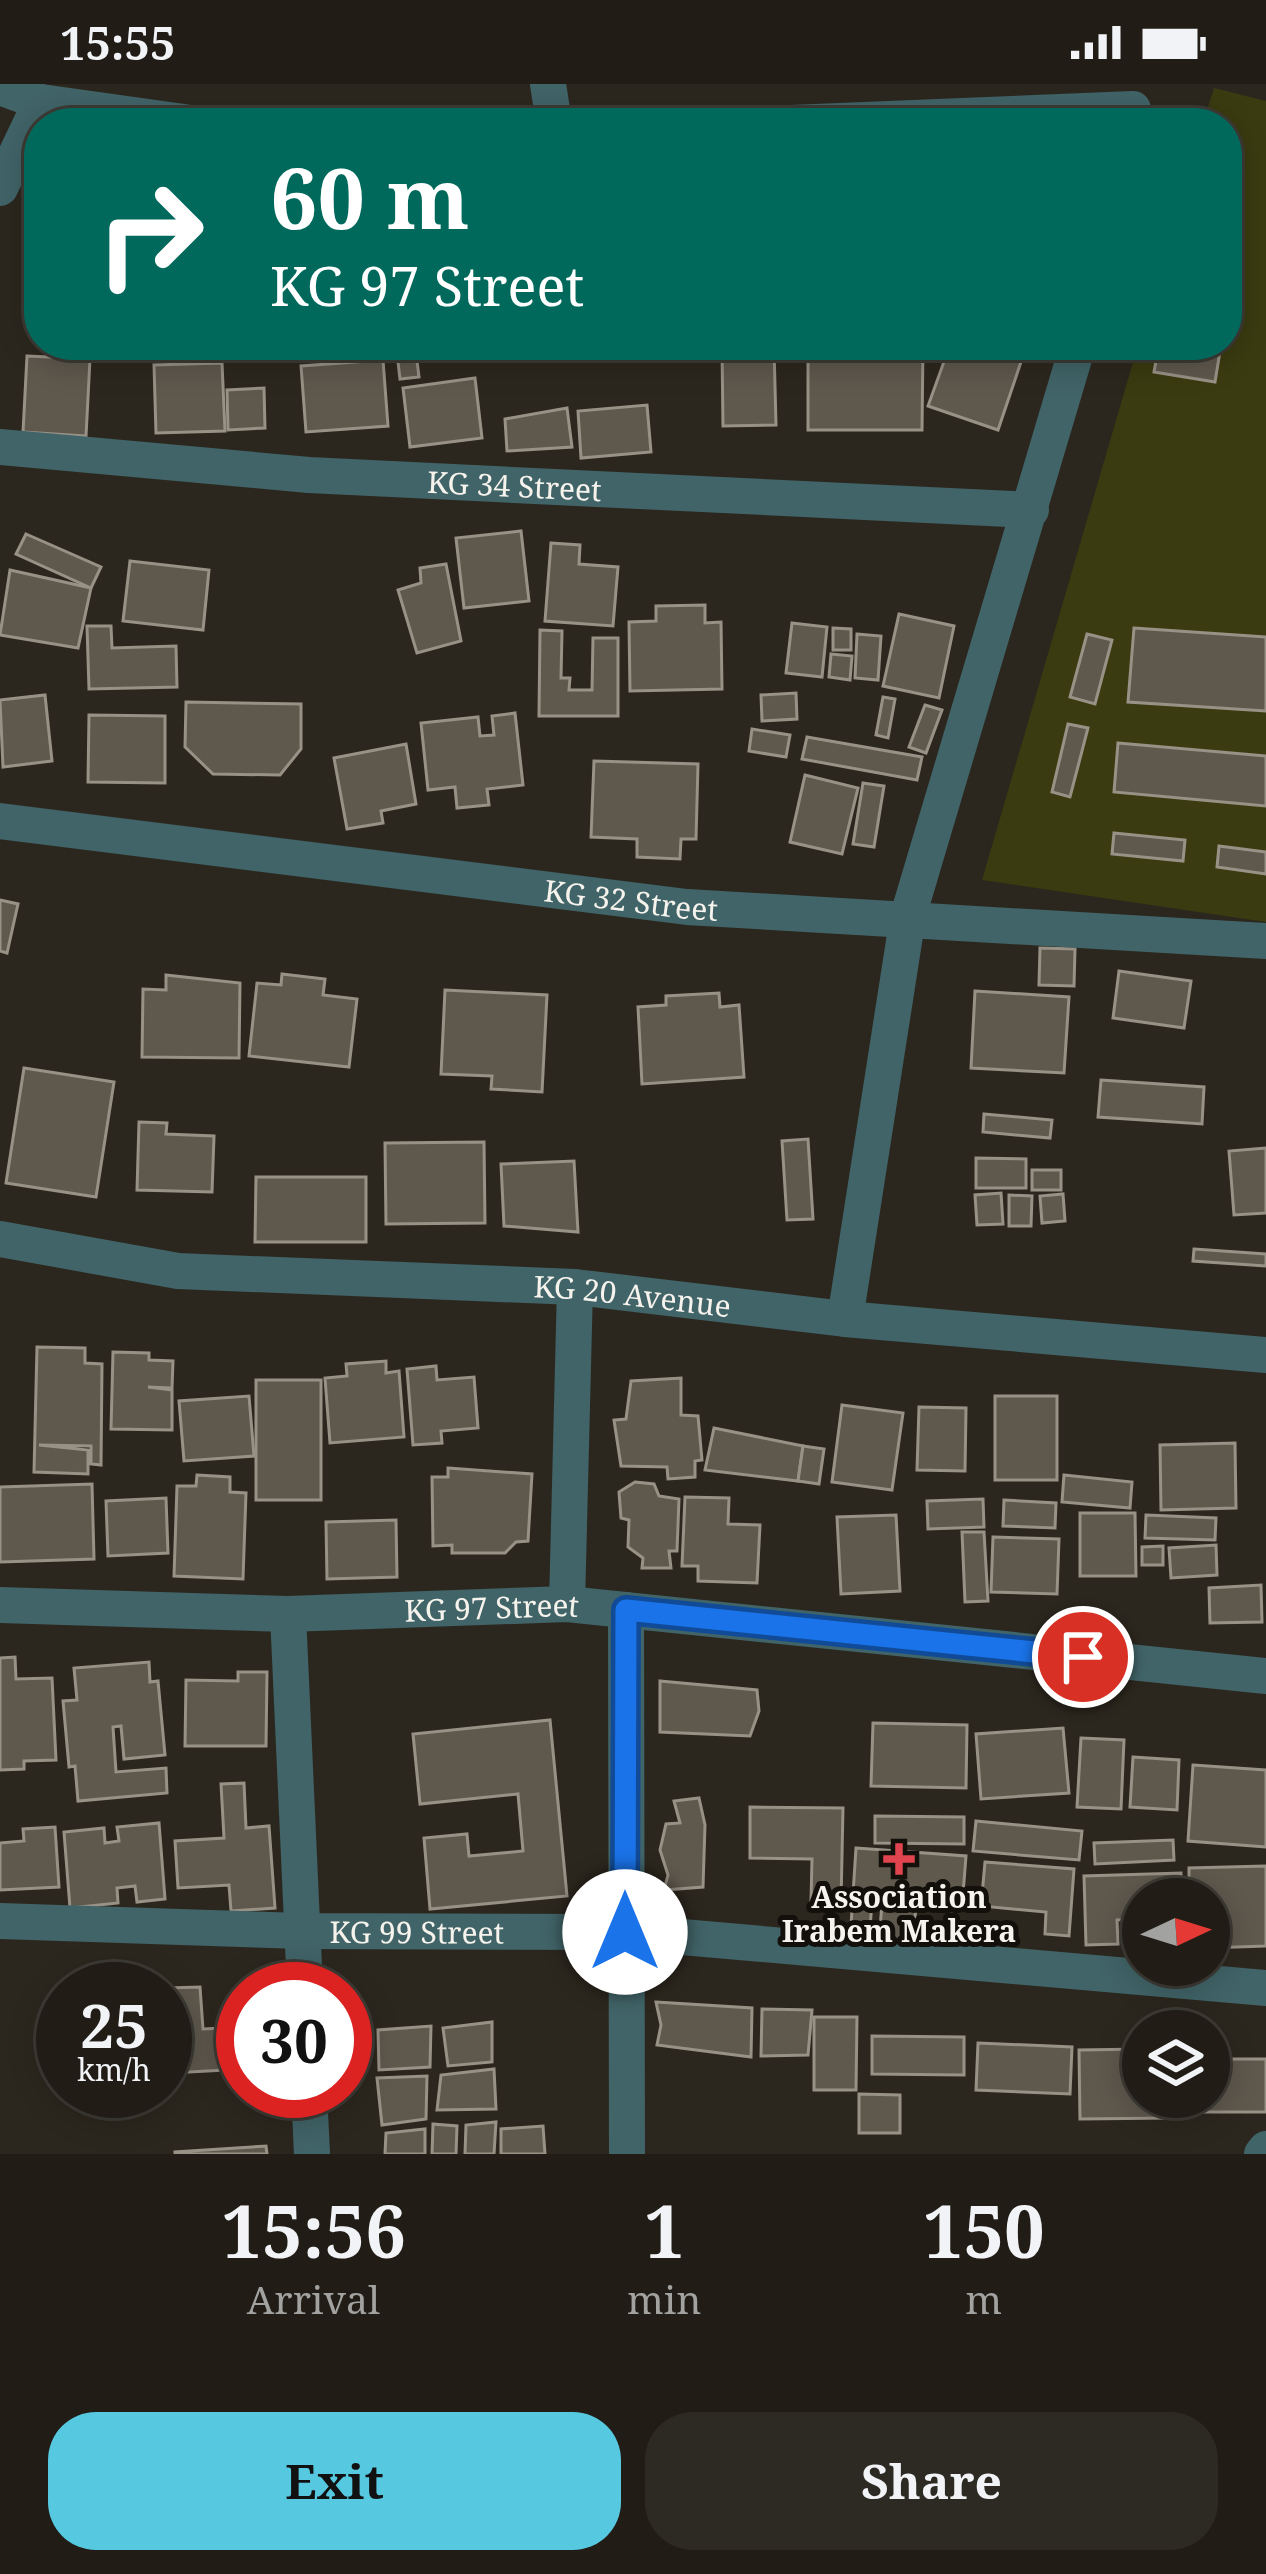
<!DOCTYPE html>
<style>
:root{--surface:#211d16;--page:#2d2a23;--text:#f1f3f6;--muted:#a2a2a1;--line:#3e3b35;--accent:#56c9e1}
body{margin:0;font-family:"Noto Serif",serif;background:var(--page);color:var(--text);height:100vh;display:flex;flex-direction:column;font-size:45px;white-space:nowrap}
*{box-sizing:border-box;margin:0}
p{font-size:39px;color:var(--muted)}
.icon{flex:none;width:66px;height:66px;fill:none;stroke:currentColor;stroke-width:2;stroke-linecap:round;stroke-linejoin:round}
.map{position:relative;height:2070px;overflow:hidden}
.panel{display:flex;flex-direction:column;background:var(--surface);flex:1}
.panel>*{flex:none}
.hud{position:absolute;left:24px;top:24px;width:1218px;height:252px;border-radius:48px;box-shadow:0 6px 30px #0003,0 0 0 3px var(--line);background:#00695c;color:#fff;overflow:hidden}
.needle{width:78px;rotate:86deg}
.controls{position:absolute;left:1122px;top:1794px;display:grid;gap:24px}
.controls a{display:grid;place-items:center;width:108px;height:108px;border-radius:50%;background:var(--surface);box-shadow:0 6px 30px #0003,0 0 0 3px var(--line);font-size:60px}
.speed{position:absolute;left:36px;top:1878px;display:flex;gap:24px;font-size:60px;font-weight:700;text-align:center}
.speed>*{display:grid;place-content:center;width:156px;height:156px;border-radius:50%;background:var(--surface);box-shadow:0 6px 30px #0003,0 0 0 3px var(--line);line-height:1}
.speed small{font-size:30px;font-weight:400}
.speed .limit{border:18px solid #d22;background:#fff;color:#111}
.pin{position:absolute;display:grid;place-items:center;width:102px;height:102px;color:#fff;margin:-51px;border:6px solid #fff;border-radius:50%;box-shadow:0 3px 12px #0007}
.me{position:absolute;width:132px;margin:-66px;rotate:0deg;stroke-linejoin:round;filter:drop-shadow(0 0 9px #0008)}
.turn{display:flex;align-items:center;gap:42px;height:252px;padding:0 48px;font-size:54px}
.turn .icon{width:156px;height:156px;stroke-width:2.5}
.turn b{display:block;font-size:84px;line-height:102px}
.eta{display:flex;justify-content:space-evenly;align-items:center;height:204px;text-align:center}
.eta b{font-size:72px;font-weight:700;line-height:84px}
.primary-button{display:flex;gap:24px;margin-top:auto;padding:24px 48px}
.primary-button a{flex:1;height:138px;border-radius:48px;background:var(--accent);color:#111;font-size:48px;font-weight:700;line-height:138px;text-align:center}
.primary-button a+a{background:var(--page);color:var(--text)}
.status{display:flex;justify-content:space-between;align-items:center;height:84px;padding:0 60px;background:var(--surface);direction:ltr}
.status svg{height:33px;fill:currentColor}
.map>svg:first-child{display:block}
</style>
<div class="status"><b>15:55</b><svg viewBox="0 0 49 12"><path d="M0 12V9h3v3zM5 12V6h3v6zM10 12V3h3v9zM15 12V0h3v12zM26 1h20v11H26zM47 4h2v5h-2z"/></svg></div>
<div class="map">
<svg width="1266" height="2070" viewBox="0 0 1266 2070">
<rect width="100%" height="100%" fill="#2c271e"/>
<path fill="#3a3b10" d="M1214 4 1266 17V838L982 796 1138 261H1227V39H1203Z"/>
<g fill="#5e584d" stroke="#989186" stroke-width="3">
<path d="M396 261H415L419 293 400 295Z"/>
<path d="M420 261H467V267L422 274Z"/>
<path d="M950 261H982L1022 275 998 346 928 322Z"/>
<path d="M1159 261H1221L1215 298 1154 288Z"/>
<path d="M808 262 923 263 922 346H808Z"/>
<path d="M774 263 776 341 723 342 722 264Z"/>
<path d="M27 272 90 275 86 352 23 348Z"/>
<path d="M383 276 388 342 306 348 301 282Z"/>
<path d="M222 279 225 347 156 349 154 281Z"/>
<path d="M475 294 482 354 410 363 403 304Z"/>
<path d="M264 304 265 344 228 346 227 306Z"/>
<path d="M647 321 651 368 581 374 578 327Z"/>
<path d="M567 324 572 363 507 367 505 335Z"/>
<path d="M521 447 529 517 464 524 456 454Z"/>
<path d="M26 450 101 483 91 504 16 470Z"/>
<path d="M551 459 580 461 579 480 618 483 613 542 545 537Z"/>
<path d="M130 477 209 486 203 546 123 537Z"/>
<path d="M446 480 461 557 417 569 398 506 421 499 420 484Z"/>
<path d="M10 486 91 504 78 564 0 551Z"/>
<path d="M705 521V539L721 538 722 605 630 607 629 538 656 537V522Z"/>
<path d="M899 530 954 542 939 614 883 602Z"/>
<path d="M792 539 827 543 822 593 786 589Z"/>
<path d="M87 542H111L112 564 176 562 177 603 89 605Z"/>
<path d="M833 544 851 545V566H833Z"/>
<path d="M1134 544 1266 553V627L1128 618Z"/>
<path d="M540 546 562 547 561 594H570L569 606H592L593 554H618V632H539Z"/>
<path d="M857 550 881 552 878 596 855 594Z"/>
<path d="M1087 550 1112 556 1095 620 1070 613Z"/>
<path d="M831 570 852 572 850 596 829 593Z"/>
<path d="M796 609 797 635 762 637 761 611Z"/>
<path d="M45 611 52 677 3 683 0 616Z"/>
<path d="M883 613 895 615 888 654 876 651Z"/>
<path d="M186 618 301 620V665L280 691 213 690 185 663Z"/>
<path d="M925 621 942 626 926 669 909 663Z"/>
<path d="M515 629 523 701 487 705 489 721 457 724 455 703 428 706 421 639 478 633 480 652 494 651 492 632Z"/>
<path d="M89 631 165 632V699L88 698Z"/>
<path d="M1068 640 1088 644 1070 713 1052 708Z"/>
<path d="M752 645 790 651 786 673 749 667Z"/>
<path d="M807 653 922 673 917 696 802 675Z"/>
<path d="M1118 659 1266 672V722L1114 708Z"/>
<path d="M406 660 416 720 381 727 383 739 347 745 334 674Z"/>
<path d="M594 677 698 680 696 755H681L680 775 637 773V755L591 753Z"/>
<path d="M805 691 858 704 842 770 790 758Z"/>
<path d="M863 699 884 702 874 763 853 760Z"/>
<path d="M1114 749 1185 756 1183 777 1112 770Z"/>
<path d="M1219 762 1266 768V790L1217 783Z"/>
<path d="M0 816 18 820 7 869 0 867Z"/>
<path d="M1040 864 1075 865 1074 902 1039 901Z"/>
<path d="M1119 887 1191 897 1184 944 1113 934Z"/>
<path d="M282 890 325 895 323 911 357 915 349 983 249 972 257 899 281 901Z"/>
<path d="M166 891 240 899 239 974 142 973 143 905 166 906Z"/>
<path d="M445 906 547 911 542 1008 491 1005 492 992 441 990Z"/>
<path d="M975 907 1069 913 1064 989 971 984Z"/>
<path d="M719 909 720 923 739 921 744 993 642 1000 638 923 666 921V912Z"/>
<path d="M24 984 114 998 96 1113 6 1099Z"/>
<path d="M1101 996 1204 1003 1202 1040 1098 1033Z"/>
<path d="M984 1030 1052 1036 1050 1054 983 1048Z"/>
<path d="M139 1038 167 1039 166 1050 214 1052 212 1108 137 1106Z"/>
<path d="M808 1055 813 1135 787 1136 782 1057Z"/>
<path d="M484 1058 485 1139 386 1140 385 1059Z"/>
<path d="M1266 1064V1129L1234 1131 1229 1067Z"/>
<path d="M976 1074 1026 1075V1104H976Z"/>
<path d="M574 1077 578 1148 504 1142 501 1080Z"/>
<rect x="1032" y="1086" width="29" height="20"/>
<path d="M256 1093H366V1158H255Z"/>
<path d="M1001 1109 1003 1140 977 1141 975 1111Z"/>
<path d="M1063 1110 1065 1137 1042 1139 1040 1112Z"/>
<path d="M1009 1111 1032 1112 1031 1142H1009Z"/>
<path d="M1194 1165 1266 1170V1182L1193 1177Z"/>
<path d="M37 1263 85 1264V1279L102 1280 101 1381 91 1380V1362L39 1361 88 1366V1390L34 1388Z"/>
<path d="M113 1268 149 1269V1276L173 1277 172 1304 148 1303 172 1306V1346L111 1345Z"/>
<path d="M386 1277V1289L399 1287 404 1353 330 1359 325 1294 347 1292 346 1280Z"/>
<path d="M436 1282 437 1296 474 1293 478 1344 441 1347 442 1359 413 1361 407 1285Z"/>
<path d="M681 1294V1331L698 1332 702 1376 695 1377V1393L668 1395 667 1383 621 1382 614 1336 626 1335 631 1297Z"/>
<rect x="256" y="1296" width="65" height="120"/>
<path d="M249 1312 254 1372 184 1377 179 1317Z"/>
<rect x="995" y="1312" width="62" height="84"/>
<path d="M842 1321 903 1329 892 1406 832 1398Z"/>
<path d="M919 1323 966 1324 965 1387 917 1386Z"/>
<path d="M714 1344 803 1362 798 1397 705 1386Z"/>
<path d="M1235 1359 1236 1424 1161 1426 1160 1361Z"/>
<path d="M803 1362 824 1365 819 1400 798 1397Z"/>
<path d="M448 1384 532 1390 528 1457 516 1458 505 1469H452V1461L433 1462 432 1393H448Z"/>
<path d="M197 1391 230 1393V1408L246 1409 243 1495 174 1492 177 1402H196Z"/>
<path d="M1064 1391 1132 1398 1130 1424 1062 1418Z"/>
<path d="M635 1398 654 1400 659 1412 679 1415 677 1467H669L671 1484H642L643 1474 628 1463 629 1436 621 1434 619 1408Z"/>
<path d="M92 1400 94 1475 0 1478V1403Z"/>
<path d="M685 1413 729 1414 728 1440 760 1441 757 1499 698 1497V1482H682Z"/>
<path d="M166 1414 168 1469 108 1472 106 1417Z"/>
<path d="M983 1415 984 1443 928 1445 927 1417Z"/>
<path d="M1004 1416 1056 1419 1055 1444 1003 1442Z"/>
<path d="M1080 1429H1135L1136 1492H1080Z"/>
<path d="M896 1431 900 1507 841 1510 837 1433Z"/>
<path d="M1146 1431 1216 1434 1215 1456 1145 1454Z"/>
<path d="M396 1436 397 1493 327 1495 326 1438Z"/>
<path d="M962 1448H984L988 1517 965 1518Z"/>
<path d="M993 1453 1059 1455 1057 1510 991 1508Z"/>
<path d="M1216 1461 1217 1491 1171 1494 1169 1464Z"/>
<path d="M1163 1462V1481H1142V1463Z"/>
<path d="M1261 1501 1262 1538 1210 1539 1209 1504Z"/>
<path d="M15 1573 16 1595 52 1594 56 1676 24 1677V1685L0 1686V1574Z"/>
<path d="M149 1578 150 1598 158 1597 165 1671 124 1675 121 1642 113 1643 116 1688 166 1684 167 1709 78 1717 75 1682 69 1683 63 1617 77 1616 74 1584Z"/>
<path d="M238 1588H267L266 1662H185L186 1596 238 1597Z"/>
<path d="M660 1597 757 1606 759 1627 750 1652 660 1648Z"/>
<path d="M550 1636 567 1812 430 1825 424 1754 467 1750 469 1772 523 1767 518 1710 420 1720 413 1650Z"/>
<path d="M873 1639 967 1641 966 1704 871 1702Z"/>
<path d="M1063 1644 1069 1709 981 1715 976 1650Z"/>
<path d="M1081 1654 1124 1656 1121 1725 1077 1723Z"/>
<path d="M1133 1673 1179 1676 1177 1726 1130 1723Z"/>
<path d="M1193 1681 1266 1686V1763L1188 1757Z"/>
<path d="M244 1699 246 1744 269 1742 275 1824 231 1827 229 1801 178 1804 175 1757 224 1754 221 1700Z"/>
<path d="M699 1714 705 1741 703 1803 664 1806 668 1791 660 1766 666 1740 680 1739 674 1717Z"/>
<path d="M750 1723 843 1724 841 1818H811L812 1775 750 1774Z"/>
<path d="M875 1732 964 1733V1760L875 1759Z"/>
<path d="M976 1737 1082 1747 1079 1776 973 1767Z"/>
<path d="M159 1739 165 1815 137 1818 135 1802 117 1804 118 1819 70 1824 64 1748 104 1744 105 1759 119 1757 117 1743Z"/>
<path d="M55 1743 59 1803 0 1806V1759L24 1757 23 1745Z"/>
<path d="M1173 1756 1174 1776 1095 1780 1094 1759Z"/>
<path d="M856 1764 966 1772 962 1823 916 1820 913 1862 879 1860 882 1818 872 1817 869 1859 850 1857Z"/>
<path d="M985 1778 1074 1785 1069 1852 1045 1850 1046 1828 981 1822Z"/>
<path d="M1266 1782V1862L1209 1864V1815H1189V1784Z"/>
<path d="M1181 1789 1182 1815H1143V1835L1117 1836 1118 1860 1086 1861 1084 1792Z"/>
<path d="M200 1903 203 1945 243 1943V1985L172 1989 167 1904Z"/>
<path d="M656 1918 752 1924 751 1973 657 1961 661 1941Z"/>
<path d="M762 1925 812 1926 808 1971 761 1972Z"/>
<path d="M63 1932V1985H53L52 1933Z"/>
<path d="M814 1933H857L856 2006H814Z"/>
<path d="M492 1938V1978L448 1982 443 1944Z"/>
<path d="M431 1942 430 1983 379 1986 378 1946Z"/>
<path d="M872 1952 964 1953V1991L872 1990Z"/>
<path d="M978 1959 1072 1963 1070 2010 976 2006Z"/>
<path d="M1143 1965V2013H1171L1172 2034 1080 2035 1079 1966Z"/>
<path d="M1209 1975H1266V2028H1186V2013H1209Z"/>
<path d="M494 1985 496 2025 437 2026 441 1991Z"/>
<path d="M427 1992 426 2035 382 2041 377 1994Z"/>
<path d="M859 2010 900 2011V2049H859Z"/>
<path d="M496 2038 494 2070H465L466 2041Z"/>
<path d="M433 2040 457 2042 456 2070H432Z"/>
<path d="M543 2042 545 2070H501V2045Z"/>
<path d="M425 2045V2070H385L386 2049Z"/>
<path d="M266 2062 267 2070H175V2068Z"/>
</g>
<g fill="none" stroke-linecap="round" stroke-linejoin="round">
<g stroke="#416468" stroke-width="36">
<path d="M548 0 554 39"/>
<path d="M0 3 41 18 191 39"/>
<path d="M790 39 1133 25"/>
<path d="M0 104 41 18"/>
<path id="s1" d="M0 363 309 391 1031 426"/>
<path id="s2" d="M0 737 687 823 1266 857"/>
<path id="s3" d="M0 1155 178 1187 575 1203 845 1235 1266 1271"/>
<path d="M845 1235 908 832 1078 261"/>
<path d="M567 1520 575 1203"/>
<path id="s4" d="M0 1521 288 1530 567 1520 1266 1592"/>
<path d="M626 1526 627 2070"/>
<path d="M288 1530 305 1905"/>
<path id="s5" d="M0 1837 302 1847 625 1848 1266 1904"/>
<path d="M309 2007 312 2070"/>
<path d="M1262 2070 1266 2065"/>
</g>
</g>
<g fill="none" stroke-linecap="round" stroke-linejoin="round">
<defs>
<path id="route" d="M625 1848 626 1526 1083 1573"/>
</defs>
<use href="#route" stroke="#114b97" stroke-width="30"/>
<use href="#route" stroke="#1a73e8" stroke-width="21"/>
</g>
<path fill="#e0444e" stroke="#13100c" stroke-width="4.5" d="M893 1757h12v12h12v12h-12v12h-12v-12h-12v-12h12z"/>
<g text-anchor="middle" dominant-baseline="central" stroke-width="10" stroke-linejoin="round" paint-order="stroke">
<g font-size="30" fill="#f6f3ed" stroke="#13100c">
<text stroke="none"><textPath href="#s1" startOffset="516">KG 34 Street</textPath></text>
<text stroke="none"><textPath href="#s2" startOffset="636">KG 32 Street</textPath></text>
<text stroke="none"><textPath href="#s3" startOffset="636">KG 20 Avenue</textPath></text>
<text stroke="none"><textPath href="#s4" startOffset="492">KG 97 Street</textPath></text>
<text stroke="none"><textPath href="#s5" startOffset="417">KG 99 Street</textPath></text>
</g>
<g font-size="30" font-weight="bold" fill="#f6f3ed" stroke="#13100c">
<text x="899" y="1812">Association<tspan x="899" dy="34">Irabem Makera</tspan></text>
</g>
</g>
</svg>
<div class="controls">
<a><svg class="needle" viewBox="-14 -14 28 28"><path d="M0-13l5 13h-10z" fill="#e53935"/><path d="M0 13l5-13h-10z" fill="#a2a2a1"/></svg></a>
<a><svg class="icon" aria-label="layers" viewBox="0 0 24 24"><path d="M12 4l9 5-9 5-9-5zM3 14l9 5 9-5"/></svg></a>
</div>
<div class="speed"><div>25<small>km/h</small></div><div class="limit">30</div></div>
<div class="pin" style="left:1083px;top:1573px;background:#d93025"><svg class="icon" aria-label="arrive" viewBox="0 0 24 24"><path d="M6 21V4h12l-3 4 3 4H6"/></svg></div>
<svg class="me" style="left:625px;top:1848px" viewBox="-20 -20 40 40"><circle r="19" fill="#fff"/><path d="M0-13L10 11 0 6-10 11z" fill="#1a73e8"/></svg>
<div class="hud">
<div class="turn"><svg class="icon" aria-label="right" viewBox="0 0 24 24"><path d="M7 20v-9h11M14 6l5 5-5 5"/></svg><div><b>60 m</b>KG 97 Street</div></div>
</div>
</div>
<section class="panel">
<div class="eta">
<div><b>15:56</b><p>Arrival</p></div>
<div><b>1</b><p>min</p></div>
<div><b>150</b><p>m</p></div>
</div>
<div class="primary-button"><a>Exit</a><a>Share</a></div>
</section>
